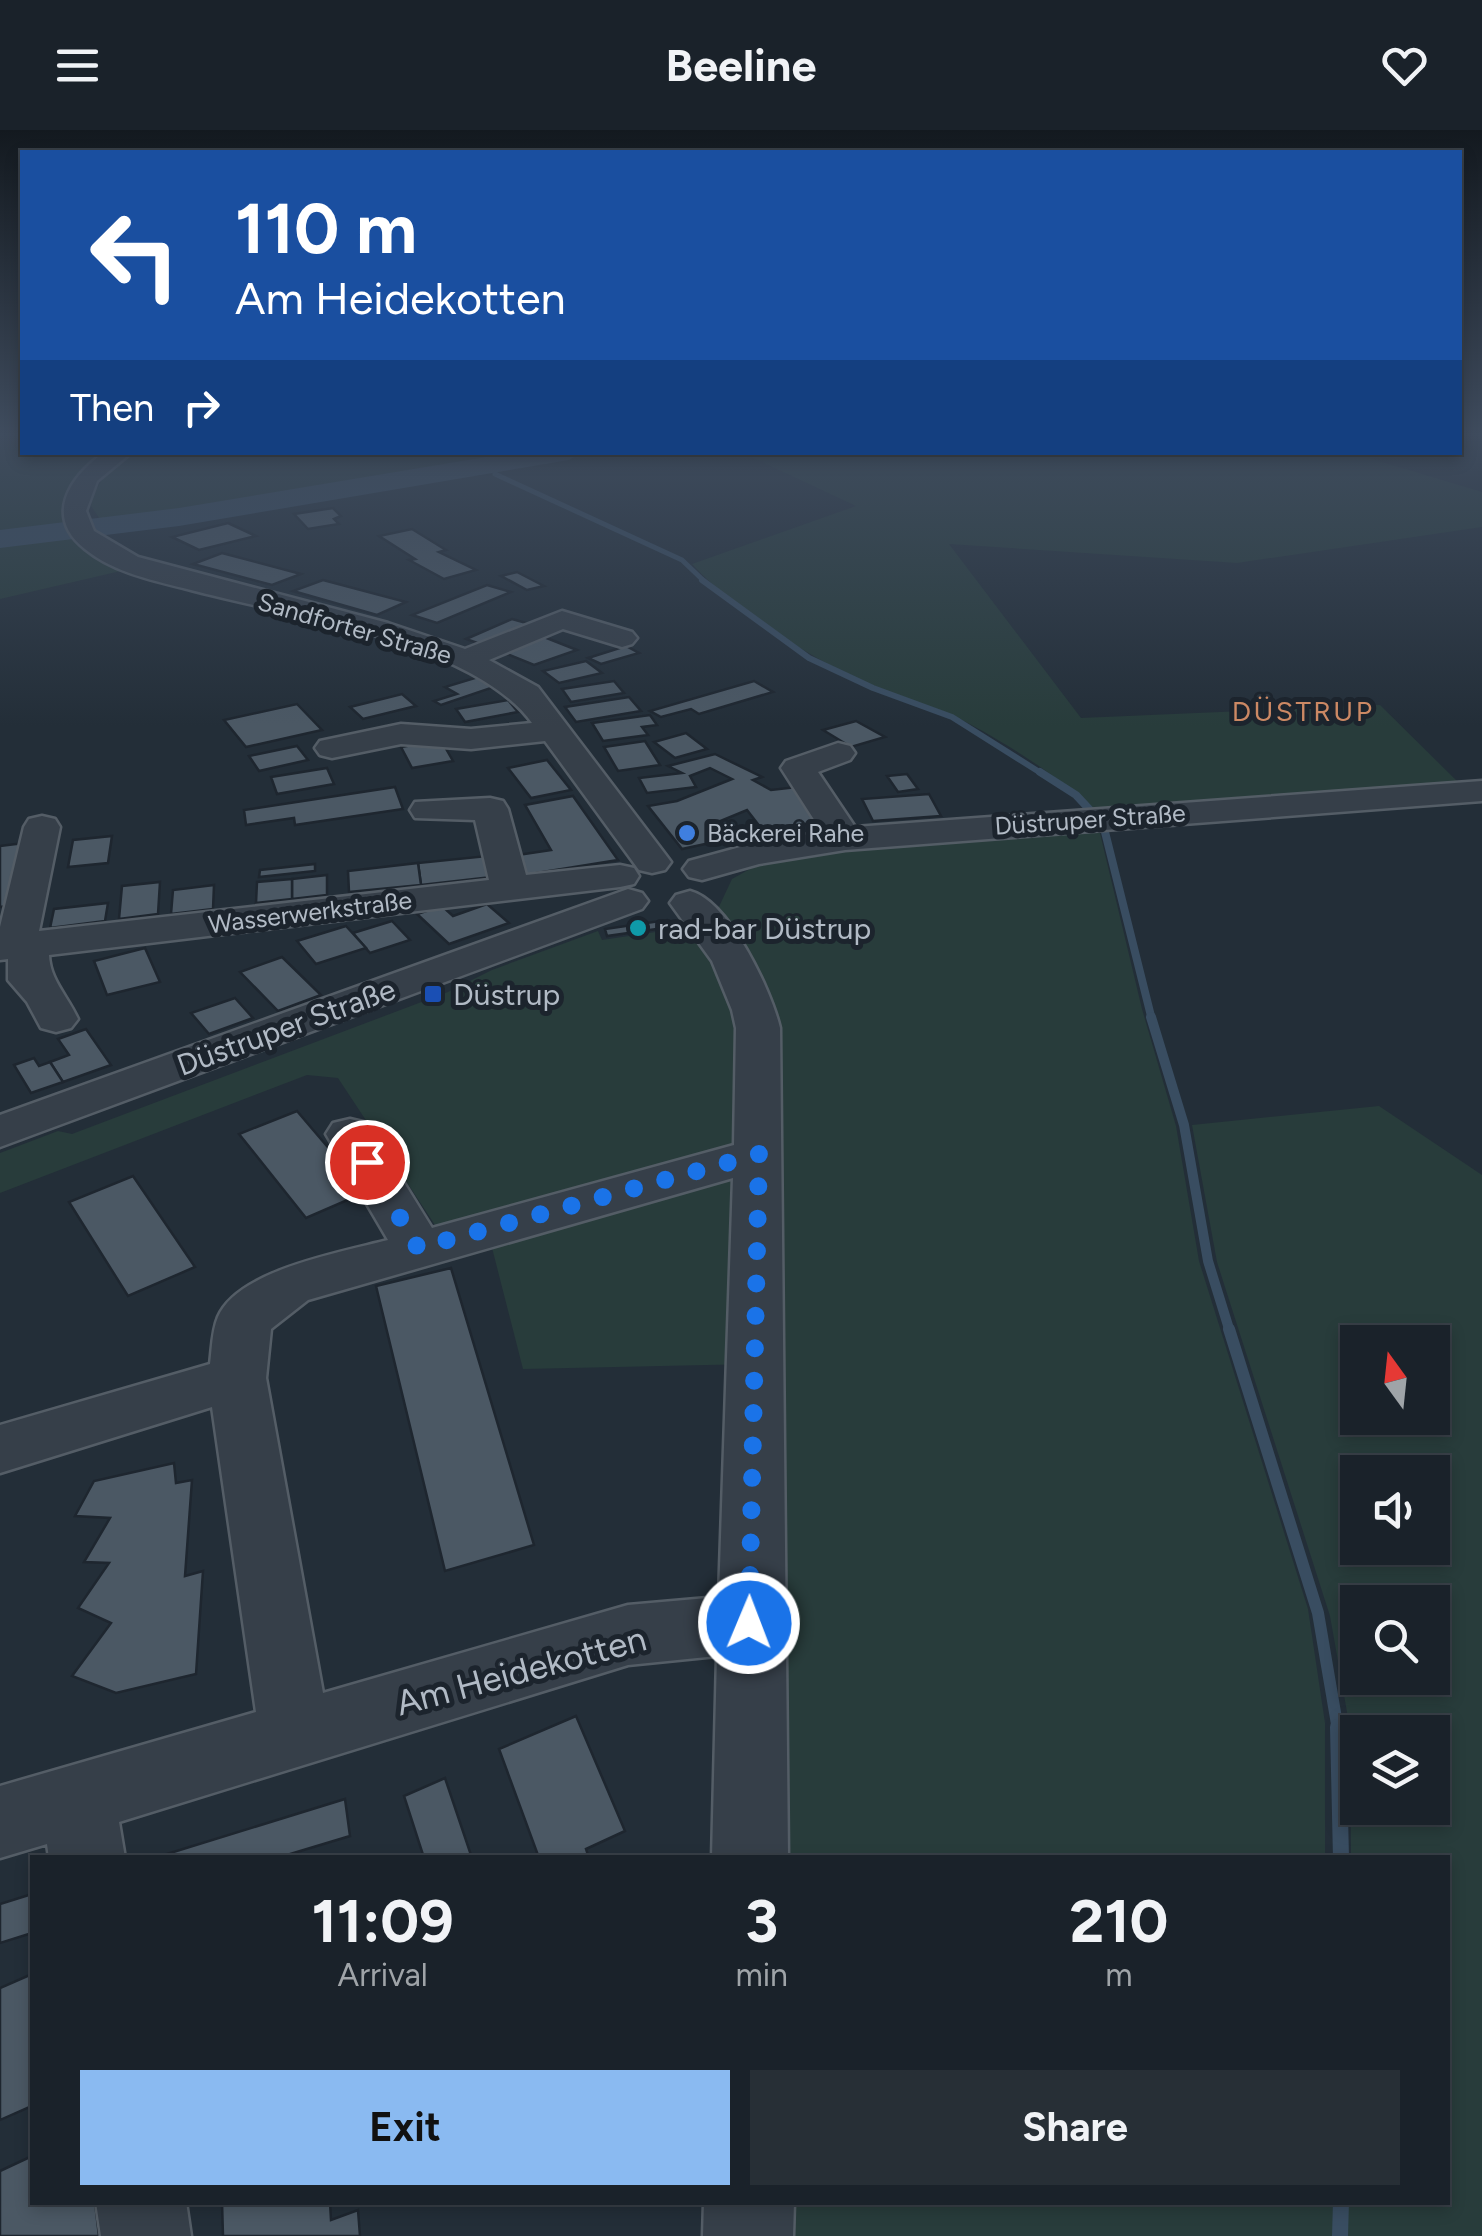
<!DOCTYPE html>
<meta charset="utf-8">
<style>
:root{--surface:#1a222a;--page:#272f36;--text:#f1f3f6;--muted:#9fa4a8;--line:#383f47;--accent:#8abaf1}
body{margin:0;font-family:Figtree,sans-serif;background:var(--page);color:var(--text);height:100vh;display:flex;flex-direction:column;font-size:38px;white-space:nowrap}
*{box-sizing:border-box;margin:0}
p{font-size:32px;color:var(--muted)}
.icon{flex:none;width:55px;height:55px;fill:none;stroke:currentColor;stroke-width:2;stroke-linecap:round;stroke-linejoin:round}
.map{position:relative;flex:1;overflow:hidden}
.details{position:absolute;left:30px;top:1725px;width:1420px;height:350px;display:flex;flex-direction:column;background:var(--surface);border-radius:0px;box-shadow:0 5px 15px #0003,0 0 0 2px var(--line)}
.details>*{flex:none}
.hud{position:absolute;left:20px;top:20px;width:1442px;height:305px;border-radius:0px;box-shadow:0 5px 15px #0003,0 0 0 2px var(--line);background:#1a4fa0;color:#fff;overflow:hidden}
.needle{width:65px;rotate:345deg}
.controls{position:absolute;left:1340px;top:1195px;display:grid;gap:20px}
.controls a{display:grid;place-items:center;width:110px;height:110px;border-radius:0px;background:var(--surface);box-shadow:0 5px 15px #0003,0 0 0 2px var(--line);font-size:50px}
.pin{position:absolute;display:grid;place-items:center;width:85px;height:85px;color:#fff;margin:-42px;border:5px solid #fff;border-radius:50%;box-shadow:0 2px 10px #0007}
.me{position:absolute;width:110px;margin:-55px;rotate:1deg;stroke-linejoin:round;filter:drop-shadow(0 0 8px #0008)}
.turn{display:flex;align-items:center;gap:35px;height:210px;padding:0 50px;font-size:45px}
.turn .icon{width:130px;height:130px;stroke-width:2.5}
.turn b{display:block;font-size:70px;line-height:85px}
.then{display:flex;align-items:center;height:95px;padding:0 50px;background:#0003;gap:20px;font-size:38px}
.eta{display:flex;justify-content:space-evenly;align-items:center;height:170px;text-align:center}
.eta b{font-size:60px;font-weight:700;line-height:70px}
.cta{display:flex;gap:20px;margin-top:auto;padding:20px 50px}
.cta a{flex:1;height:115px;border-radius:0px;background:var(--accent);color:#111;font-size:40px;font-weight:700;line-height:115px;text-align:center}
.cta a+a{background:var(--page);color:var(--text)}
header{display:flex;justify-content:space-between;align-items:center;height:130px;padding:0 50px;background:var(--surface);font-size:45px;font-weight:700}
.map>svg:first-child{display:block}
</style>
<header><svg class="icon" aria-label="menu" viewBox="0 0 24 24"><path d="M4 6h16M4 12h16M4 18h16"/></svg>Beeline<svg class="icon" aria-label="heart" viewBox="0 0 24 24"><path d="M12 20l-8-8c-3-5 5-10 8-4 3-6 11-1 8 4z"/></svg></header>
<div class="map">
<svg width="1482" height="2106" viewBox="0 0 1482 2106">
<rect width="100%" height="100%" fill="#232e38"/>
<g fill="#283c3b" fill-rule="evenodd">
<path d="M0 301H22V322L121 323 100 335 76 389 138 437 0 469Z"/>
<path d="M136 323H547L102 392 91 376C94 353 115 333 136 323Z"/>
<path d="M743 323H1352L1482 362V397L1237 433 949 414 1081 588 1380 575 1459 653 1099 683C1069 653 992 603 953 586 928 574 900 568 875 557 816 532 735 481 692 434L856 376Z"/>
<path d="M1098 695 1142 879 1176 996 1199 1131 1308 1479 1325 1593V1727H746L754 1234 523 1239 490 1110 435 1095 338 948 307 945 0 1063V1023L58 1001 72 1004 448 862 492 840 598 801 602 810 676 799 701 815 732 749 750 739 751 732 850 715Z"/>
<path d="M1379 976 1482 1045V2106H742L743 2072H1448V1728L1351 1727 1350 1599 1330 1486 1217 1132 1192 995ZM1358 1212H1432V1288H1358ZM1358 1342H1432V1418H1358ZM1358 1472H1432V1548H1358ZM1358 1602H1432V1678H1358Z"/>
</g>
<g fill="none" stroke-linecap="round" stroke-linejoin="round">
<g stroke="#394d61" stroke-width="5">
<path d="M474 339 481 340"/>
<path d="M495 344 682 430 706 453"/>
</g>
<path stroke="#394d61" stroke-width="6" d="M702 450 809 528 873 558 952 587 1044 645"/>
<path stroke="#394d61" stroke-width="8" d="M1040 642 1076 665 1103 694 1152 890"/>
<path stroke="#394d61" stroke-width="10" d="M1151 887 1184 995 1208 1131 1230 1202"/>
<path stroke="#394d61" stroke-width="12" d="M1229 1199 1318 1483 1338 1600"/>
<g stroke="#394d61" stroke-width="16">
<path d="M1338 1597 1341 1728"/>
<path d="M1340 2106 1341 2072"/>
</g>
<path fill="#394d61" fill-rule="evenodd" d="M516 322H582L569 330 179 396 0 418V400L179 378Z"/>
</g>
<g fill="#4b5864" stroke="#1e262f" stroke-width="2.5">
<path d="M333 378 341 386 334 389 339 394 308 399 294 384Z"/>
<path d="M228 393 256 406 199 420 172 407Z"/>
<path d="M412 399 446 420 439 422 476 440 444 449 409 430 415 429 379 406Z"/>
<path d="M222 423 301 444 272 455 193 434Z"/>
<path d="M517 442 544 456 527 460 501 446Z"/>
<path d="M323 450 406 472 377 485 293 461Z"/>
<path d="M487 455 511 462 437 493 412 485Z"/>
<path d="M512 489 530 494 483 515 466 509Z"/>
<path d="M539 505 577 520 534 535 497 520Z"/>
<path d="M626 516 639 523 601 534 588 528Z"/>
<path d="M586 531 602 543 559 553 543 541Z"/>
<path d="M478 547 494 557 441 575 434 571 457 564 445 557Z"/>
<path d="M614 551 624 563 571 572 562 559Z"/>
<path d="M754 551 773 562 699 584 691 579 661 587 650 581Z"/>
<path d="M402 564 416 576 363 589 350 577Z"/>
<path d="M629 567 641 581 576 592 565 577Z"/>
<path d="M508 570 518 582 465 592 456 579Z"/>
<path d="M297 574 322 600 246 617 224 590Z"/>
<path d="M650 585 657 595 642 597 648 605 603 611 592 593Z"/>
<path d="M856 591 885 607 851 617 823 600Z"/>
<path d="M686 603 707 619 675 628 654 612Z"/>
<path d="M441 610 453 631 412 638 401 617Z"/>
<path d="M645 611 660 635 618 641 604 617Z"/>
<path d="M297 616 308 630 259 641 249 626Z"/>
<path d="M715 624 762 647 753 650 771 660 797 657 817 693 761 698 747 680 718 692 733 708 682 719 648 676 677 671 732 649 710 638 690 646 696 657 647 663 639 648 682 643 668 636Z"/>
<path d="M547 630 571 660 531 668 508 638Z"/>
<path d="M327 638 334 654 277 664 271 647Z"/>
<path d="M907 644 918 659 898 662 887 646Z"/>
<path d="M395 657 403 679 295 695 294 688 246 695 244 680Z"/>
<path d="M929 664 941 686 873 691 862 669Z"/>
<path d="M573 666 618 730 518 746 511 726 551 720 525 675Z"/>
<path d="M112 706 108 733 68 737 73 710Z"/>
<path d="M32 712 16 775 0 777V716Z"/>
<path d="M487 726 492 747 421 755 418 733Z"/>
<path d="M418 733 421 755 349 762 348 741Z"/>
<path d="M315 734V741L259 747 260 740Z"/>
<path d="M327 745V765L292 769V749Z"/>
<path d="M292 749V769L256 773 257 752Z"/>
<path d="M160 752 158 784 119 789 122 756Z"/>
<path d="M214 755 213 779 171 784 173 760Z"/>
<path d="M108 773 105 791 50 798 54 779Z"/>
<path d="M487 774 509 793 449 814 417 784 442 776 453 786Z"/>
<path d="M667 790 671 797 607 806 605 799Z"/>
<path d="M392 791 410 810 370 823 353 803Z"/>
<path d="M346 796 366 818 316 834 297 811Z"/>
<path d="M145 818 160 852 107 865 94 831Z"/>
<path d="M282 827 321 865 278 881 240 842Z"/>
<path d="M235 868 253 888 209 904 191 883Z"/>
<path d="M86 899 111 935 63 952 50 932 69 925 58 909Z"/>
<path d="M34 928 39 936 50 932 63 952 31 963 14 935Z"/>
<path d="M297 981 366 1062 306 1088 239 1004Z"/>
<path d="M133 1046 195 1137 128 1166 69 1072Z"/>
<path d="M451 1138 534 1415 445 1441 376 1156Z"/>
<path d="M174 1333 176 1353 192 1350 185 1446 203 1441 196 1544 116 1563 72 1546 111 1493 78 1478 109 1433 84 1432 110 1388 75 1386 94 1351Z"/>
<path d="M576 1586 625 1701 586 1719 589 1728H539L499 1619Z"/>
<path d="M445 1648 472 1728H424L404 1666Z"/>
<path d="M345 1669 350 1706 277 1728H154Z"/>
<path d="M32 1764V1803L0 1813V1774Z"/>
<path d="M32 1844V1976L0 1990V1858Z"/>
<path d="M32 2026V2072H95L99 2106H0V2041Z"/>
<path d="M222 2072H330L331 2090 358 2080 360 2106H223Z"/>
</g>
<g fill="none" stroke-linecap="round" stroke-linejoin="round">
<defs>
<g id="minor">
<path d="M105 322H132L97 351 86 381 94 401 138 427 388 493 465 519 562 481 632 502 637 508 632 514 622 517 563 499 489 530 538 557 665 724 671 732 665 740 652 743 639 740 545 611 471 619 401 614 332 628 320 625 315 618 320 611 401 594 471 599 532 593C474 512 285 485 191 460 156 451 114 443 85 419 44 387 69 347 105 322Z"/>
<path d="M838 613 850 616 855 623 850 630 818 642 855 697 1482 651V671L845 720 759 734 702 750 689 747 683 739 689 731 755 713 822 702 781 638 786 631Z"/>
<path d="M490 668 503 671 508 679 526 745 620 735 634 738 639 746 634 754 620 757 49 825C50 850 67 865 78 889L71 898 56 902 41 898 27 872 8 850V829L0 830V797L24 697 29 689 42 686 55 689 60 697 39 801 489 750 475 690 415 688 410 680 415 672Z"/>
<path d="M628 759 642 763 648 771 642 779 0 1017V985Z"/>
<path d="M690 761C729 771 771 860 780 898L788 1728H712L717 1526 628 1535 119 1692 125 1728H49L47 1714 0 1728V1656L256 1582 212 1277 0 1343V1295L210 1234C212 1219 212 1201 218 1187 238 1140 342 1122 388 1110L326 1004 333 993 350 989 367 993 432 1098 734 1015 736 898 732 880 712 831 670 773 676 765ZM733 1048 719 1467 628 1475 323 1563 266 1248 271 1199 308 1170Z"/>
<path d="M96 2072H186L191 2106H101Z"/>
<path d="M704 2072H794L793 2106H703Z"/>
</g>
</defs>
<use href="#minor" stroke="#545d66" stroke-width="5"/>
<use href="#minor" fill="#363f49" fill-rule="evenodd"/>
</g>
<linearGradient id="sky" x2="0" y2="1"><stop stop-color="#13191f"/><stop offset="0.51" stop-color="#3f4c5e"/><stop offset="1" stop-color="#3f4c5e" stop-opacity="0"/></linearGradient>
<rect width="1482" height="596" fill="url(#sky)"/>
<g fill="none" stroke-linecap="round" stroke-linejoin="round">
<path stroke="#1a73e8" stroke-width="18" stroke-dasharray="0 32.4" d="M367 1032 418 1118 759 1024 749 1493"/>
</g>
<circle fill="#3f7fe0" stroke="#1c242d" stroke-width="4" cx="687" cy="703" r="10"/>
<circle fill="#0f9aa8" stroke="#1c242d" stroke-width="4" cx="638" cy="798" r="10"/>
<rect fill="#1a4fb4" stroke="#1c242d" stroke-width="4" x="423" y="854" width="20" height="20" rx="5"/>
<g text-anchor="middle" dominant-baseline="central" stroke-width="10" stroke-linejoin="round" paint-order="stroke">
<g font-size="25" fill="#b1bac5" stroke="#1c242d">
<text transform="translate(355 498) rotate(16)">Sandforter Straße</text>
<text transform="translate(1090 689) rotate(-4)">Düstruper Straße</text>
<text transform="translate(310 782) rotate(-7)">Wasserwerkstraße</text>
</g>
<g font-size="25" fill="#b1bac5" stroke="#1c242d" text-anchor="start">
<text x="707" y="703">Bäckerei Rahe</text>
</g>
<g font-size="28" letter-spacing="2.5" fill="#cc8964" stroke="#1c242d">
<text x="1303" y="581">DÜSTRUP</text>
</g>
<g font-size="30" fill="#b1bac5" stroke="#1c242d" text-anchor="start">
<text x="658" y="798">rad-bar Düstrup</text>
<text x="453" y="864">Düstrup</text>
</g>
<g font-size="30" fill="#b1bac5" stroke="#1c242d">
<text transform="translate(286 897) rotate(-20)">Düstruper Straße</text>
</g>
<g font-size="35" fill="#b1bac5" stroke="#1c242d">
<text transform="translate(521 1541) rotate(-15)">Am Heidekotten</text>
</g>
</g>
</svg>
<div class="controls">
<a><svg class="needle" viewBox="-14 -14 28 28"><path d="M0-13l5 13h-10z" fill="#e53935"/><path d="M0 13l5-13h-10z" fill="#9fa4a8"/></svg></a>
<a><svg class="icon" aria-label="sound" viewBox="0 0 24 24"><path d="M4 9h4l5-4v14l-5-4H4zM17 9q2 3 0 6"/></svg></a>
<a><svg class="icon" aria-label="search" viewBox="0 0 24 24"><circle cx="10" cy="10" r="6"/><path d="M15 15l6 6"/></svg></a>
<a><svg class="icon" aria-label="layers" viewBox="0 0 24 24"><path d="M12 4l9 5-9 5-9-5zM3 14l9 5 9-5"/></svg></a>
</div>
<div class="pin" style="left:367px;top:1032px;background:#d93025"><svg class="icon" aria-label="arrive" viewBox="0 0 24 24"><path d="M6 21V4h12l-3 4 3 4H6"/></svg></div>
<svg class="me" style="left:749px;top:1493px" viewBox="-20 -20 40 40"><circle r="17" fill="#1a73e8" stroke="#fff" stroke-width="3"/><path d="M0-11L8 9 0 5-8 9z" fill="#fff"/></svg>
<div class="hud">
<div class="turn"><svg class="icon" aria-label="left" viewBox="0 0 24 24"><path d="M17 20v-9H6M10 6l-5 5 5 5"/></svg><div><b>110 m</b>Am Heidekotten</div></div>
<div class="then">Then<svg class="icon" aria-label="right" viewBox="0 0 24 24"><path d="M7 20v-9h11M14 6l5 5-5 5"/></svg></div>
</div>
<section class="details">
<div class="eta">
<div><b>11:09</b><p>Arrival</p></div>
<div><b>3</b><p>min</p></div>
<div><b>210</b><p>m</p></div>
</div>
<div class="cta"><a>Exit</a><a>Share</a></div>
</section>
</div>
